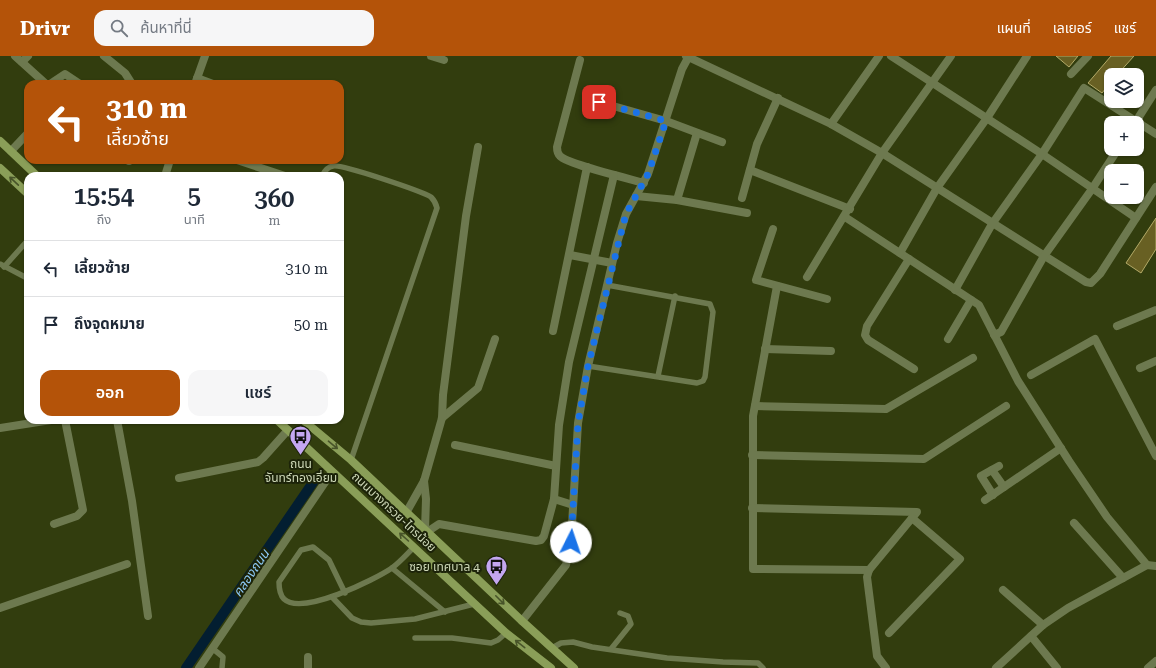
<!DOCTYPE html>
<html lang="th">
<meta charset="utf-8">
<style>
:root{--surface:#fff;--page:#f6f6f7;--text:#1f2937;--muted:#747a83;--line:#e0e1e3;--accent:#b45309}
body{margin:0;font-family:"Roboto Serif","Noto Sans Thai",serif;background:var(--page);color:var(--text);height:100vh;display:flex;flex-direction:column;font-size:15px;white-space:nowrap}
*{box-sizing:border-box;margin:0}
p{font-size:13px;color:var(--muted)}
.icon{flex:none;width:22px;height:22px;fill:none;stroke:currentColor;stroke-width:2;stroke-linecap:round;stroke-linejoin:round}
.map{position:relative;flex:1;overflow:hidden}
.panel{position:absolute;left:24px;top:116px;width:320px;height:252px;display:flex;flex-direction:column;background:var(--surface);border-radius:12px;box-shadow:0 1px 3px #0004}
.panel>*{flex:none}
.top-card{position:absolute;left:24px;top:24px;width:320px;height:84px;border-radius:12px;box-shadow:0 1px 3px #0004;background:#b45309;color:#fff;overflow:hidden}
.fabs{position:absolute;left:1104px;top:12px;display:grid;gap:8px}
.fabs a{display:grid;place-items:center;width:40px;height:40px;border-radius:8px;background:var(--surface);box-shadow:0 1px 3px #0004;font-size:20px}
.pin{position:absolute;display:grid;place-items:center;width:34px;height:34px;color:#fff;margin:-17px;border-radius:8px;box-shadow:0 2px 6px #0006}
.me{position:absolute;width:44px;margin:-22px;rotate:4deg;stroke-linejoin:round;filter:drop-shadow(0 0 3px #0008)}
.turn{display:flex;align-items:center;gap:14px;height:84px;padding:0 16px;font-size:18px}
.turn .icon{width:52px;height:52px;stroke-width:2.5}
.turn b{display:block;font-size:28px;line-height:34px}
.eta{display:flex;justify-content:space-evenly;align-items:center;height:68px;text-align:center}
.eta b{font-size:24px;font-weight:600;line-height:28px}
.cta{display:flex;gap:8px;margin-top:auto;padding:8px 16px}
.cta a{flex:1;height:46px;border-radius:12px;background:var(--accent);color:#fff;font-size:16px;font-weight:600;line-height:46px;text-align:center}
.cta a+a{background:var(--page);color:var(--text)}
ul{padding:0;list-style:none}
li{display:flex;align-items:center;gap:12px;height:56px;padding:0 16px;border-top:1px solid var(--line)}
li div{flex:1}
li b{display:block;font-size:15px}
li em{font-style:normal}
header{display:flex;align-items:center;gap:24px;box-sizing:border-box;height:56px;padding:0 20px;background:var(--accent);color:#fff}
header strong{font-size:19px}
nav{display:flex;gap:22px;margin-inline-start:auto;font-size:14px}
.search{width:280px;height:36px;background:var(--page);display:flex;align-items:center;gap:10px;box-sizing:border-box;padding:0 14px;border-radius:12px;color:var(--muted);font-size:15px}
.map>svg:first-child{display:block}
</style>
<header>
<strong>Drivr</strong>
<div class="search"><svg class="icon" aria-label="search" viewBox="0 0 24 24"><circle cx="10" cy="10" r="6"/><path d="M15 15l6 6"/></svg>ค้นหาที่นี่</div>
<nav><a>แผนที่</a><a>เลเยอร์</a><a>แชร์</a></nav>
</header>
<div class="map">
<svg width="1156" height="612" viewBox="0 0 1156 612">
<rect width="100%" height="100%" fill="#323d0e"/>
<g fill="none" stroke-linecap="round" stroke-linejoin="round">
<path stroke="#031e31" stroke-width="10" d="M186 612 316 422"/>
</g>
<g fill="#686023" stroke="#b3aa68">
<path d="M1056 0H1078L1069 11Z"/>
<path d="M1111 0H1134L1117 19H1111V26L1102 37 1088 27Z"/>
<path d="M1156 162V193L1141 217 1126 207Z"/>
</g>
<g fill="none" stroke-linecap="round" stroke-linejoin="round">
<g stroke="#6d794f" stroke-width="5.5">
<path d="M322 120C324 116 327 111 333 110 342 108 421 135 431 141 434 144 436 148 437 152L351 404"/>
<path d="M0 208 25 221H28"/>
<path d="M4 211 28 184"/>
<path d="M588 310 697 327 703 325 705 321 713 256 710 248 607 229"/>
<path d="M658 320 675 240"/>
<path d="M392 512 445 556"/>
<path d="M345 537 329 504 313 491 301 494 279 526C279 531 280 539 284 543 302 560 374 524 392 512 400 506 407 498 414 491"/>
<path d="M333 542 352 562 361 566 371 567 415 563 474 548"/>
<path d="M415 582H452L491 587 498 584 506 577"/>
<path d="M212 592 223 601 222 612"/>
<path d="M552 592 561 587 573 586 592 591 667 602 723 606 758 607 763 612"/>
<path d="M611 593 631 568 628 560 620 557"/>
</g>
<g stroke="#6d794f" stroke-width="8">
<path d="M15 0 46 28"/>
<path d="M104 0 125 17 132 28"/>
<path d="M431 0 444 4"/>
<path d="M686 0 831 68 882 97 1086 226 1091 227 1100 218 1156 131"/>
<path d="M891 0 1042 98 1136 162"/>
<path d="M580 4 557 91C557 94 557 97 560 100 567 108 630 123 644 127"/>
<path d="M22 6 28 0"/>
<path d="M1071 18 1088 0"/>
<path d="M197 22 213 28"/>
<path d="M50 28 65 18 80 28"/>
<path d="M195 28 205 0"/>
<path d="M599 46 666 65 722 86"/>
<path d="M1135 67 1156 34"/>
<path d="M831 68 879 0"/>
<path d="M11 95 28 77"/>
<path d="M129 104V105"/>
<path d="M237 104 285 120"/>
<path d="M750 114 850 153"/>
<path d="M165 120 170 104"/>
<path d="M636 140 677 144 747 157"/>
<path d="M742 142 757 88 778 42"/>
<path d="M677 144 697 77"/>
<path d="M845 161 979 249 1018 325 1069 405 1107 461 1147 509"/>
<path d="M773 173 756 224 827 243"/>
<path d="M900 197 937 132 987 62 1027 0"/>
<path d="M570 199 612 207"/>
<path d="M909 203 867 270 865 279 868 284 914 313"/>
<path d="M807 221 882 97 951 0"/>
<path d="M777 230 753 360V513L869 514"/>
<path d="M955 234 992 168 1042 98 1084 32 1156 78"/>
<path d="M1117 270 1156 254"/>
<path d="M553 275 587 111"/>
<path d="M994 279 1001 276 1044 200 1092 133 1118 93"/>
<path d="M948 283 971 244"/>
<path d="M765 293 831 295"/>
<path d="M1140 312 1156 305"/>
<path d="M1031 319 1095 283 1156 400"/>
<path d="M755 350 886 353 973 302"/>
<path d="M442 362 478 332 495 283"/>
<path d="M117 364 132 445 148 560"/>
<path d="M0 372 51 364"/>
<path d="M455 389 556 410"/>
<path d="M752 399 924 403 1006 350"/>
<path d="M992 414 1004 431"/>
<path d="M179 422 258 406 263 402 288 374"/>
<path d="M424 425 426 443 425 474"/>
<path d="M993 439 981 420 999 410"/>
<path d="M554 443 573 449"/>
<path d="M985 444 1061 392"/>
<path d="M752 452 917 456 869 514 867 521 877 600 886 612"/>
<path d="M406 457 424 425 442 362 443 339 466 160 478 91"/>
<path d="M1074 467 1123 522"/>
<path d="M54 468 77 460 83 454 65 364"/>
<path d="M427 476 439 468 536 485 541 484 544 480 554 443 559 369 569 306 614 119"/>
<path d="M1003 534 1043 569"/>
<path d="M0 552 127 508"/>
<path d="M522 565 566 509 571 486 578 367 588 310 617 187 626 158 648 118 682 13 689 0"/>
<path d="M889 577 960 503 912 462"/>
<path d="M1031 580 1057 612"/>
<path d="M308 601V612"/>
<path d="M996 612 1043 569 1068 552 1147 509 1156 510"/>
<path d="M1148 612 1156 605"/>
</g>
<path stroke="#6d794f" stroke-width="8" d="M199 612 332 416"/>
<g stroke="#8a9e58" stroke-width="8">
<path d="M0 85 37 120"/>
<path d="M0 112 28 138"/>
<path d="M277 364 506 577 551 612"/>
<path d="M303 364 351 404 522 565 574 612"/>
</g>
</g>
<defs><path id="oneway-shaft" d="M-6 0H5M1.5-3L5.5 0L1.5 3" fill="none" stroke-width="1.6" stroke-linecap="round" stroke-linejoin="round"/></defs>
<g stroke="#485429">
<use href="#oneway-shaft" transform="translate(14 125) rotate(-137)"/>
<use href="#oneway-shaft" transform="translate(333 389) rotate(40)"/>
<use href="#oneway-shaft" transform="translate(404 481) rotate(-138)"/>
<use href="#oneway-shaft" transform="translate(500 544) rotate(45)"/>
<use href="#oneway-shaft" transform="translate(520 588) rotate(-142)"/>
</g>
<g fill="none" stroke-linecap="round" stroke-linejoin="round">
<path stroke="#1a73e8" stroke-width="7" stroke-dasharray="0 12.6" d="M571 486 578 367 588 310 622 173 626 158 648 118 666 65 599 46"/>
</g>
<defs>
<symbol id="bus-pin" viewBox="-11 -11 22 30"><path d="M0 17L-7.5 6A9.5 9.5 0 1 1 7.5 6Z" fill="#c4a7f1" stroke="#1c2309"/><path d="M-5-6H5V4H4V6H2V4H-2V6H-4V4H-5ZM-3.5-4V0h7V-4ZM-3.5 1.2v1.5H-2V1.2ZM2 1.2v1.5H3.5V1.2Z" fill="#111"/></symbol>
</defs>
<g fill-rule="evenodd">
<use href="#bus-pin" x="288" y="368" width="25" height="34"/>
<use href="#bus-pin" x="484" y="498" width="25" height="34"/>
</g>
<g text-anchor="middle" dominant-baseline="central" stroke-width="4" stroke-linejoin="round" paint-order="stroke">
<g font-size="12" fill="#cdd7b7" stroke="#1c2309">
<text x="301" y="408">ถนน<tspan x="301" dy="14">จันทร์ทองเอี่ยม</tspan></text>
<text x="480" y="511" text-anchor="end">ซอย เทศบาล 4</text>
</g>
<g font-size="12" fill="#cdd7b7" stroke="#1c2309">
<text transform="translate(394 456) rotate(43)">ถนนบางกรวย-ไทรน้อย</text>
</g>
<g font-size="13" font-style="italic" fill="#8ecaf8" stroke="#1c2309">
<text transform="translate(251 517) rotate(-56)">คลองถนน</text>
</g>
</g>
</svg>
<div class="fabs">
<a><svg class="icon" aria-label="layers" viewBox="0 0 24 24"><path d="M12 4l9 5-9 5-9-5zM3 14l9 5 9-5"/></svg></a>
<a>+</a>
<a>−</a>
</div>
<div class="pin" style="left:599px;top:46px;background:#d93025"><svg class="icon" aria-label="arrive" viewBox="0 0 24 24"><path d="M6 21V4h12l-3 4 3 4H6"/></svg></div>
<svg class="me" style="left:571px;top:486px" viewBox="-20 -20 40 40"><circle r="19" fill="#fff"/><path d="M0-13L10 11 0 6-10 11z" fill="#1a73e8"/></svg>
<div class="top-card">
<div class="turn"><svg class="icon" aria-label="left" viewBox="0 0 24 24"><path d="M17 20v-9H6M10 6l-5 5 5 5"/></svg><div><b>310 m</b>เลี้ยวซ้าย</div></div>
</div>
<section class="panel">
<div class="eta">
<div><b>15:54</b><p>ถึง</p></div>
<div><b>5</b><p>นาที</p></div>
<div><b>360</b><p>m</p></div>
</div>
<ul>
<li><svg class="icon" aria-label="left" viewBox="0 0 24 24"><path d="M17 20v-9H6M10 6l-5 5 5 5"/></svg><div><b>เลี้ยวซ้าย</b></div><em>310 m</em></li>
<li><svg class="icon" aria-label="arrive" viewBox="0 0 24 24"><path d="M6 21V4h12l-3 4 3 4H6"/></svg><div><b>ถึงจุดหมาย</b></div><em>50 m</em></li>
</ul>
<div class="cta"><a>ออก</a><a>แชร์</a></div>
</section>
</div>
